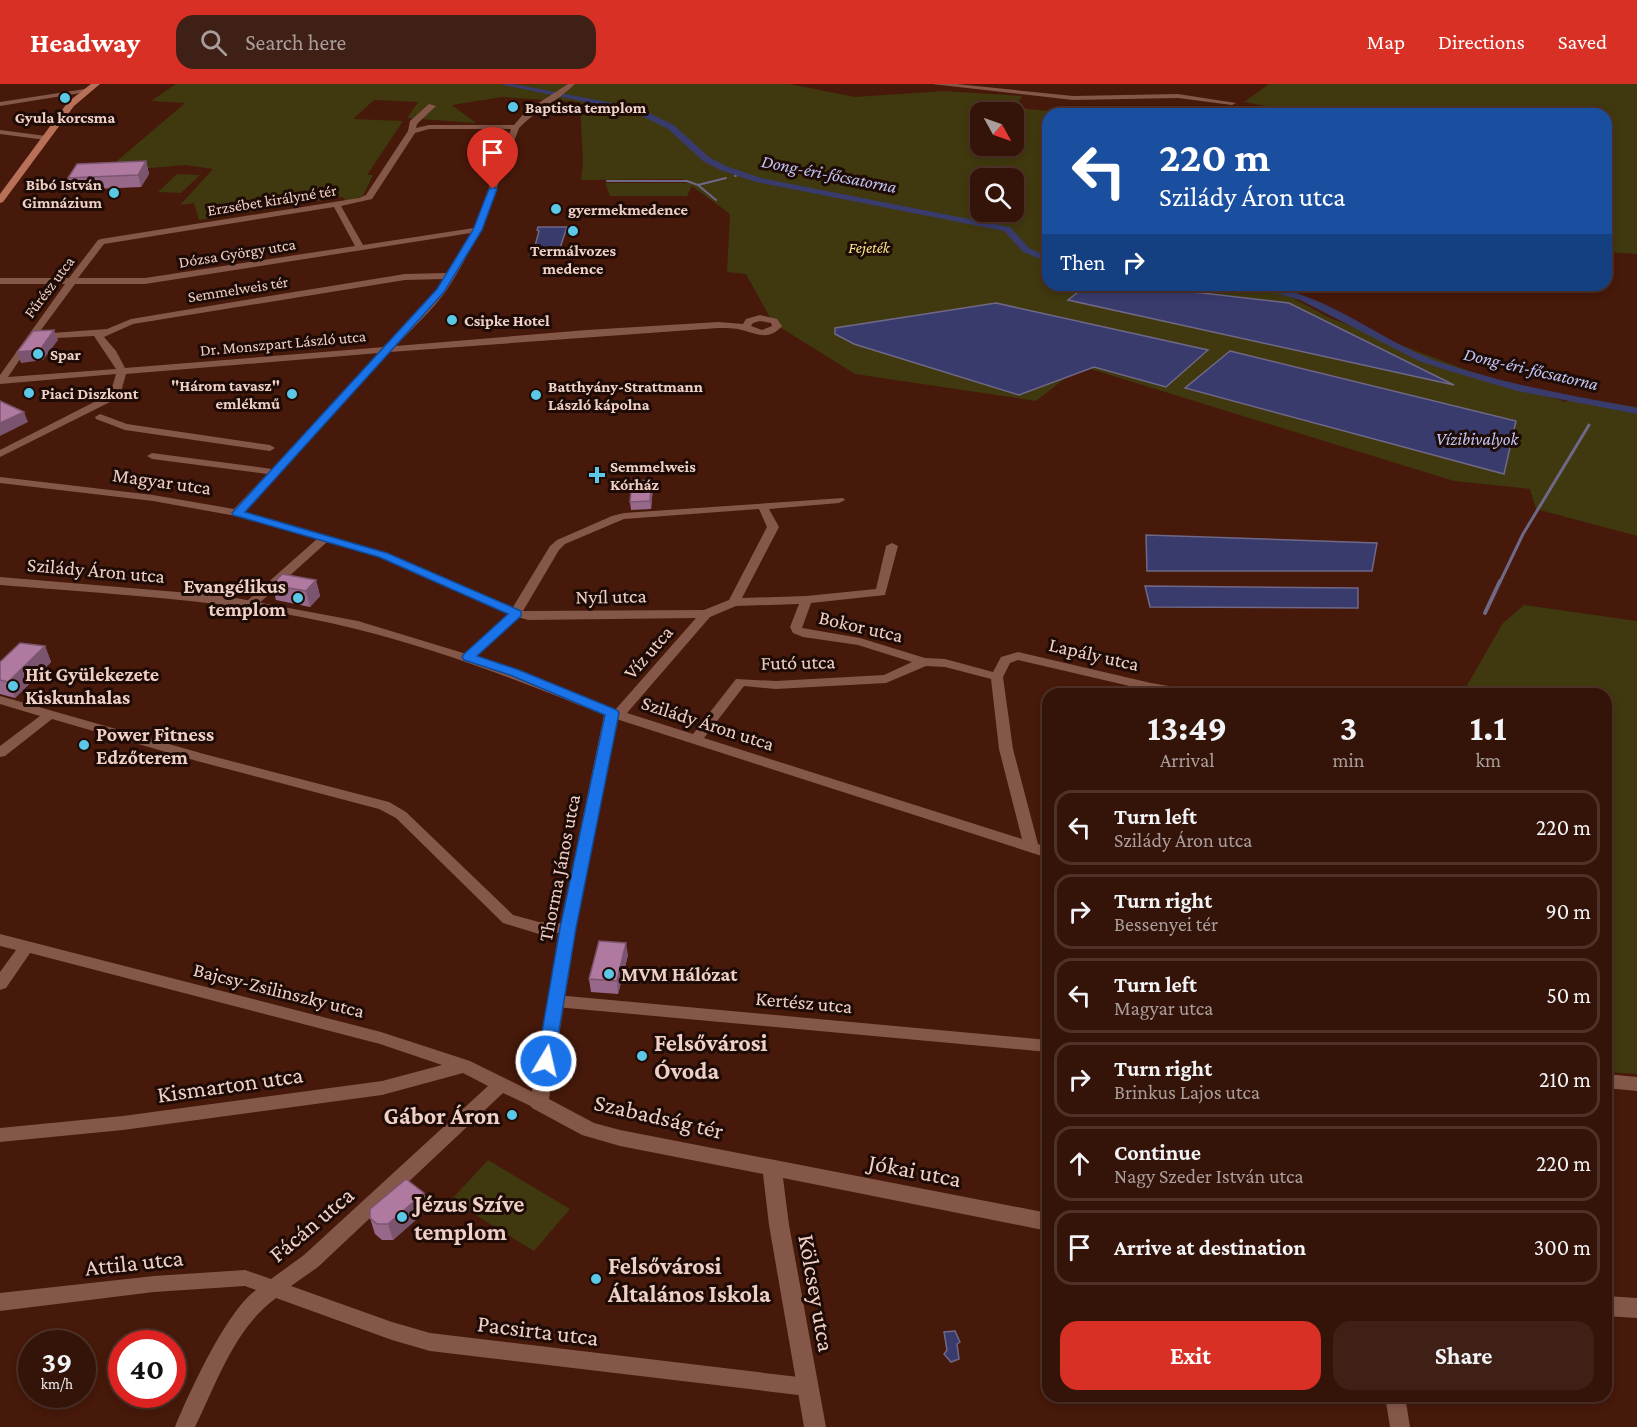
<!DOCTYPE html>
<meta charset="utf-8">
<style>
:root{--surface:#341308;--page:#3f2016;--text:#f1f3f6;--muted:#a99e9c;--line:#4e3229;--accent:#d93025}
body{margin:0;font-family:"Crimson Pro",serif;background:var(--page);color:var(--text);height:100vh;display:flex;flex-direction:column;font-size:22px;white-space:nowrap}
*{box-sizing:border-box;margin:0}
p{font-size:20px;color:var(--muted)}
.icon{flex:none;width:33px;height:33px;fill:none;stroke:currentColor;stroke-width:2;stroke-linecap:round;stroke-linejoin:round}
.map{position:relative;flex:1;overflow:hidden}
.drawer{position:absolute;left:1042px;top:604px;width:570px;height:714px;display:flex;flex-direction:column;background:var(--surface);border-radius:18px;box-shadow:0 3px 9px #0003,0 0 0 2px var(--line)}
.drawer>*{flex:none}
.hud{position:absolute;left:1042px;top:24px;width:570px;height:183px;border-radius:18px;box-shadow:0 3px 9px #0003,0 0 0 2px var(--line);background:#1a4fa0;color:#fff;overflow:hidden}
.needle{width:39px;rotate:130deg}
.fabs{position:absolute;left:970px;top:18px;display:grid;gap:12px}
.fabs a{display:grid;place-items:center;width:54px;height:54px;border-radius:12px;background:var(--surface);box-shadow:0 3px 9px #0003,0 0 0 2px var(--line);font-size:30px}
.speed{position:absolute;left:18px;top:1246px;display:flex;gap:12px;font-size:30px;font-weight:700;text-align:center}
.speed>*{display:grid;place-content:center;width:78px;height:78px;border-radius:50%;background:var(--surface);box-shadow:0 3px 9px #0003,0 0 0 2px var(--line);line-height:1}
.speed small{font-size:15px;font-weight:400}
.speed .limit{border:9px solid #d22;background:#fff;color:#111}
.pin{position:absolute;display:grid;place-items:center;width:51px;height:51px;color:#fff;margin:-62px -26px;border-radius:50% 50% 50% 0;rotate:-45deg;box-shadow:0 0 6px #0007}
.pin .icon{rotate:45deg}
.me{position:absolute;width:66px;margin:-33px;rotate:9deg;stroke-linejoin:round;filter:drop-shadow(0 0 4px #0008)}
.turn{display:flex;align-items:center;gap:21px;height:126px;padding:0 18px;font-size:27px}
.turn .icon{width:78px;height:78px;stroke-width:2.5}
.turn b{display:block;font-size:42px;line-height:51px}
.then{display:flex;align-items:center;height:57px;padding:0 18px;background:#0003;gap:12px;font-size:22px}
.eta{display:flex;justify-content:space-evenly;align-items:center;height:102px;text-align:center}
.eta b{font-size:36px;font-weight:700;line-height:42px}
.action{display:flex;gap:12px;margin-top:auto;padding:12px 18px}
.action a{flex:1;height:69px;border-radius:18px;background:var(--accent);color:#fff;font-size:24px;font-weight:700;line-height:69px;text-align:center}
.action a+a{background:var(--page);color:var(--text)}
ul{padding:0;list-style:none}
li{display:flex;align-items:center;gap:18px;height:75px;margin:0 12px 9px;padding:0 6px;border:3px solid var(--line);border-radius:18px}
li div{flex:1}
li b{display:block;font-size:22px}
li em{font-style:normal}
header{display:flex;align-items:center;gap:36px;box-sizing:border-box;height:84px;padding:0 30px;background:var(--accent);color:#fff}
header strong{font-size:28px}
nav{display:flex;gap:33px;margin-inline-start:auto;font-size:21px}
.search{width:420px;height:54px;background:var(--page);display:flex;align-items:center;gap:15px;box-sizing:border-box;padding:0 21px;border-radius:18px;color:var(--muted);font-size:22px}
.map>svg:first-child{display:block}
</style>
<header>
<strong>Headway</strong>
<div class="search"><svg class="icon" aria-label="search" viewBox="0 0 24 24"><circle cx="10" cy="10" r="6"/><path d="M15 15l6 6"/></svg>Search here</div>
<nav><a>Map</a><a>Directions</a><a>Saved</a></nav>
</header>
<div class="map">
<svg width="1637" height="1343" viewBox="0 0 1637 1343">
<rect width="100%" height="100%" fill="#46190a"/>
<g fill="#40380e" fill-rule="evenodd">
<path d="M176 0H789L855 13 944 7 1022 12 1016 24 1084 30H1048V201H1244L1276 205 1330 234 1469 287 1566 318 1569 312 1637 323V452L1536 425 1530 405 1454 397 1081 282 1036 317 855 290 773 239 746 190 727 188 730 130 692 102 687 112H610L605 99H687L683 95 581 96 583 79 580 18 502 13 452 21 476 39 407 34 418 18 374 16 353 35 403 37 367 91H373L363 112 346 118 343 113 199 136 194 119 180 121 213 85 185 81 104 88 185 19 151 17ZM981 28H1014V62H981ZM981 94H1014V128H981Z"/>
<path d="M1269 0H1637V170L1607 168 1606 30H1285L1286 26 1244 18Z"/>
<path d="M177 90 200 91 181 109 158 108Z"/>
<path d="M1524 521 1637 537V990L1607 988 1606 610H1462L1503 539Z"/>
<path d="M488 1076 570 1125 534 1167 451 1116Z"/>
</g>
<g fill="#383b6c" stroke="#6f6887" stroke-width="1.5">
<path d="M538 143H567L559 167H561L560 170 530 171 534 166 539 147 537 146Z"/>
<path d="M1087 201H1132L1289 219 1454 301 1068 216Z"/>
<path d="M996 219 1208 266 1166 303 1094 283 1019 311 854 260 835 250V244Z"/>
<path d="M1230 267 1516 337 1504 390 1185 304Z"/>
<path d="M1146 451 1377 459 1372 487H1147Z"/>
<path d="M1145 502 1358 504V524L1150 523Z"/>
<path d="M955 1247 960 1258 957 1260 959 1275 951 1278 944 1270 947 1266 944 1248Z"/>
</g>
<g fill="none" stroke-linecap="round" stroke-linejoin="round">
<g stroke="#6f6887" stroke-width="2">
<path d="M735 92 740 90"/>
<path d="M607 97H687L698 101 726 94"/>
<path d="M698 101 716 116"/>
</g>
<path stroke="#6f6887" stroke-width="3" d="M1500 498 1523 450 1589 341"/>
<path stroke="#6f6887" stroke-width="4" d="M1485 529 1500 497"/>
<g fill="#383b6c" fill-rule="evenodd">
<path d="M499 0H513L639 24 674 41 709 73 726 82 761 94 1010 143 1029 164 1048 173V178L1023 168 1004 147 756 98 720 86 703 77 668 45 634 28Z"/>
<path d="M1249 201C1313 201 1368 248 1424 272 1439 279 1456 283 1472 288 1526 304 1582 313 1637 324V330L1517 307 1446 286 1419 277 1300 216Z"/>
</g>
<g fill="#855749" fill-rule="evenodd">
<path d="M568 0H575C558 17 536 26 519 44 498 100 479 158 446 207 432 227 412 244 396 262L587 246 718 238 743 240 746 235 760 231 777 235 782 242C769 257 757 250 742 246 735 244 726 244 718 244L390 268 244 428 387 469 513 523 550 462 557 456 612 432 624 429 843 414 845 416 839 419 769 425 779 443 742 514 806 512 876 505 886 462 892 459 898 462 885 511 811 519 802 544 860 554 925 574 945 575 993 588 1001 573 1018 568 1151 599 1193 606 1199 610H1172L1151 607 1018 576 1010 579 1003 593 1013 665 1038 760 1048 764V774L607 632 605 629 607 626H615L696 534 528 536 518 533 472 576H464L462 573 464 570 508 530 379 473 327 458 255 523H247L245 520 247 517 317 455 236 432 153 417 0 399V393L153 411 234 425 267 390 152 375 147 372 152 369 272 385 379 269 126 290 121 308 112 317 0 373V366L104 313 111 307 116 290 0 300V291L65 200H0V194H69L98 156 101 155 359 114 366 111 408 47 410 37 429 20 436 22 417 40 416 44 429 41H514L526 27ZM429 45H511L474 144 363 161 341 122 372 115 415 49ZM334 123 355 162 145 194H78L104 160ZM471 149 447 189 405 190 233 218 131 235 107 245 38 250 75 200H145ZM444 195 437 206 385 263 125 284 116 267 104 253 133 240 405 196ZM760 237 771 239 772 242 762 246 751 242 753 239ZM94 252 116 285 8 293 35 253 39 255ZM759 425 767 443 729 516 704 526 523 527 559 466 565 460 624 435ZM799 520 790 543 793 549 803 553 858 561 912 578 884 591 776 597 736 595 693 650 627 629 710 533 736 522ZM926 582 945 583 991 595 999 665 1022 755 704 654 744 602 776 605 886 599Z"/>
<path d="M932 0H956L1073 12 1178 10 1236 19 1232 21 1178 14 1073 16Z"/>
<path d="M85 5 89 7 87 8 0 22V18Z"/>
<path d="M0 46 46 52 50 54 46 56 0 50Z"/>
<path d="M100 330 127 340 270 361 275 364 270 367 125 346 96 335 95 333Z"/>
<path d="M0 612 204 670 389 718 406 728 513 831 539 838 573 840 576 844 573 848 539 850 503 839 396 734 379 725 197 677 52 635 5 672 0 673V662L40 632 0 620Z"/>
<path d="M0 850 381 948 470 977 545 1014 547 1019 545 1024 539 1026 503 1009 318 1183 291 1202 392 1238 430 1249 807 1294 814 1296 817 1303 814 1310 807 1312 430 1267 392 1256 276 1214C235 1244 217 1298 195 1343H175C190 1307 226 1228 256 1206L245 1202 154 1208 0 1227V1209L154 1192 245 1186 271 1195 304 1171 488 1002 463 989 382 1011 123 1046 0 1058V1044L123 1032 382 997 442 981 380 960 30 869 6 904 0 906V888L16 866 0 862Z"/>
<path d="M556 911 1048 956V968L556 923 550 921 548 917 550 913Z"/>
<path d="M1606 990 1637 993V1007L1606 1004Z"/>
<path d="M1385 1312H1405L1410 1343H1390Z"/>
</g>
<g fill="#855749" fill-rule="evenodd">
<path d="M0 493 225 512 358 537 519 586 617 626 619 629 576 844 549 1015 594 1039 620 1046 1048 1129V1147L783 1094 789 1141 826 1343H804L769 1141 763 1090 620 1062 582 1051 532 1024 530 1019 560 844 604 631C523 598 441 566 356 545 240 516 119 511 0 501Z"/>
<path d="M1606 1212 1637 1214V1234L1606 1232Z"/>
</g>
<path fill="#b87059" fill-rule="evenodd" d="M91 0H100L74 22 3 118 0 119V110L68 18Z"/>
</g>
<g fill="#976889">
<path d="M146 77 149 90 141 103 72 106 68 94Z"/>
<path d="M653 404 651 425 631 426 630 418Z"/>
<path d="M316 496 320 512 310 523 276 516 272 501Z"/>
<path d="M45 562 51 578 15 614 0 610V578Z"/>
<path d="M628 871 618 910 591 908 589 895Z"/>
<path d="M424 1109 428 1125 393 1156H382L375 1150 370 1134Z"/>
</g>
<g fill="#7b556f">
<path d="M146 77 149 90 141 103 138 91Z"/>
<path d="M54 246 58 256 43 276 21 279 17 268Z"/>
<path d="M24 328 28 338 0 352V339Z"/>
<path d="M652 397 653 404 651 425 650 417Z"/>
<path d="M316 496 320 512 310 523 306 507Z"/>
<path d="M45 562 51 578 15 614 8 598Z"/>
<path d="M626 859 628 871 618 910 617 897Z"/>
<path d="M424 1109 428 1125 393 1156 388 1140Z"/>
</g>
<g fill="#b0799f" stroke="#7b556f" stroke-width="1.5">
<path d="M146 77 138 91 68 94 77 80Z"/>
<path d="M54 246 40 266 17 268 33 247Z"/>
<path d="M0 317 24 328 0 339Z"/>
<path d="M632 396 652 397 650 417 630 418Z"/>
<path d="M282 490 316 496 306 507 272 501Z"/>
<path d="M20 559 45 562 8 598 0 596V578Z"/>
<path d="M599 857 626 859 617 897 589 895Z"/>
<path d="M406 1095 424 1109 388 1140H377L370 1134V1125Z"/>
</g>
<path fill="#1a73e8" stroke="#114b97" stroke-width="1.5" d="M493 103 497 105 482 146 444 208 245 428 387 469 521 527V532L477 572 519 586 617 626 619 629 576 844 554 977 552 982 546 984 540 982 537 977 560 844 605 631 510 591 464 576 462 573 464 570 508 530 379 473 233 431 232 429 437 205 473 146 489 105Z"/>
<g fill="#5ac8e6" stroke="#1f0b06" stroke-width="2">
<circle cx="65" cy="14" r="6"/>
<circle cx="513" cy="23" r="6"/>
<circle cx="114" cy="109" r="6"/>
<circle cx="556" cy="125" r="6"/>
<circle cx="573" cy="147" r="6"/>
<circle cx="452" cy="236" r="6"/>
<circle cx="38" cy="270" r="6"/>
<circle cx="29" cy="309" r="6"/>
<circle cx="292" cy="310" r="6"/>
<circle cx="536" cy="311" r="6"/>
<path d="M594 382h6v6h6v6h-6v6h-6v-6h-6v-6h6z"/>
<circle cx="298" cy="514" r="6"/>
<circle cx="13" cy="602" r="6"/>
<circle cx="84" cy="661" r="6"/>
<circle cx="609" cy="890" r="6"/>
<circle cx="642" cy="972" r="6"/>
<circle cx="512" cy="1031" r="6"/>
<circle cx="402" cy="1133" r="6"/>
<circle cx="596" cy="1195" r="6"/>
</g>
<g text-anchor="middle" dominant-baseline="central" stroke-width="6" stroke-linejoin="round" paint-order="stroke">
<g font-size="16" font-weight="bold" fill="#eed0c6" stroke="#1f0b06" text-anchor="start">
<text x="525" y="23">Baptista templom</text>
<text x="65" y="33" text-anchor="middle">Gyula korcsma</text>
<text x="102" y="100" text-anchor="end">Bibó István<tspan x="102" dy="18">Gimnázium</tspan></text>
<text x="568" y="125">gyermekmedence</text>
<text x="573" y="166" text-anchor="middle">Termálvozes<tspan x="573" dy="18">medence</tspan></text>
<text x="464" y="236">Csipke Hotel</text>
<text x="50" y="270">Spar</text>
<text x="280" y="301" text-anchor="end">"Három tavasz"<tspan x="280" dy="18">emlékmű</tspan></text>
<text x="548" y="302">Batthyány-Strattmann<tspan x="548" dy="18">László kápolna</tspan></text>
<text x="41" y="309">Piaci Diszkont</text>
<text x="610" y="382">Semmelweis<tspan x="610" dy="18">Kórház</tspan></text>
</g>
<g font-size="16" fill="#eed0c6" stroke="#1f0b06">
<text transform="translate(272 116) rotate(-9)">Erzsébet királyné tér</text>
<text transform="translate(237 169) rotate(-9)">Dózsa György utca</text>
<text transform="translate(49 203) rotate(-53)">Fűrész utca</text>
<text transform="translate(238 205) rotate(-9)">Semmelweis tér</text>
<text transform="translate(283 259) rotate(-5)">Dr. Monszpart László utca</text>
</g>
<g font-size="16" font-style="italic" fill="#f7e68a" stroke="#1f0b06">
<text x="869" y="163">Fejeték</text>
</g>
<g font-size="18" font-style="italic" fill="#c1c8f9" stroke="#1f0b06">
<text transform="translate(829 90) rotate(11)">Dong-éri-főcsatorna</text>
<text transform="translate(1531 285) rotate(13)">Dong-éri-főcsatorna</text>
<text x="1477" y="355">Vízibivalyok</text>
</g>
<g font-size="20" fill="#eed0c6" stroke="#1f0b06">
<text transform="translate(162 397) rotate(8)">Magyar utca</text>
<text transform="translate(96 486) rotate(5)">Szilády Áron utca</text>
<text transform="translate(611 512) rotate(-1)">Nyíl utca</text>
<text transform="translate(861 542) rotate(13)">Bokor utca</text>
<text transform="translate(648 568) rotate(-49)">Víz utca</text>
<text transform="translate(1094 570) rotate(13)">Lapály utca</text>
<text transform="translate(798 578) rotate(-1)">Futó utca</text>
<text transform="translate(708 639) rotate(18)">Szilády Áron utca</text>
<text transform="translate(559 784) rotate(-79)">Thorma János utca</text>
<text transform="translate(279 906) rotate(14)">Bajcsy-Zsilinszky utca</text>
<text transform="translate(804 918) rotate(5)">Kertész utca</text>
</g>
<g font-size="20" font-weight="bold" fill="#eed0c6" stroke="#1f0b06" text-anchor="start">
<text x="286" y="502" text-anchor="end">Evangélikus<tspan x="286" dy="23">templom</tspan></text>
<text x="25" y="590">Hit Gyülekezete<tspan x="25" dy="23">Kiskunhalas</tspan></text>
<text x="96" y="650">Power Fitness<tspan x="96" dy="23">Edzőterem</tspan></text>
<text x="621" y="890">MVM Hálózat</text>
</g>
<g font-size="24" font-weight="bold" fill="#eed0c6" stroke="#1f0b06" text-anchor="start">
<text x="654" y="958">Felsővárosi<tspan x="654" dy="28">Óvoda</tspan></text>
<text x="500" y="1031" text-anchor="end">Gábor Áron</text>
<text x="414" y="1119">Jézus Szíve<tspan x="414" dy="28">templom</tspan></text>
<text x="608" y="1181">Felsővárosi<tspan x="608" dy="28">Általános Iskola</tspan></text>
</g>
<g font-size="24" fill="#eed0c6" stroke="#1f0b06">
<text transform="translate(230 1000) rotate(-8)">Kismarton utca</text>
<text transform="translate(659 1032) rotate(13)">Szabadság tér</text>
<text transform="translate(915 1086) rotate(11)">Jókai utca</text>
<text transform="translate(311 1140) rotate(-40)">Fácán utca</text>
<text transform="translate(134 1178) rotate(-6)">Attila utca</text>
<text transform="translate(817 1209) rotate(80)">Kölcsey utca</text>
<text transform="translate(538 1246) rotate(7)">Pacsirta utca</text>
</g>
</g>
</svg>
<div class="fabs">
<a><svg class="needle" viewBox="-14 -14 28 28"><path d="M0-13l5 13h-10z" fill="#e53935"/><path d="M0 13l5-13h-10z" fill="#a99e9c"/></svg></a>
<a><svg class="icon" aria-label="search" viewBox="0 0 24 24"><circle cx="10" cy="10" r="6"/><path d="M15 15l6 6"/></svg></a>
</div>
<div class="speed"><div>39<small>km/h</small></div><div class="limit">40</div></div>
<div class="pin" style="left:493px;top:105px;background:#d93025"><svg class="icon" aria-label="arrive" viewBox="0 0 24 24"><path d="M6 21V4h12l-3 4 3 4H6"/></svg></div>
<svg class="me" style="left:546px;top:977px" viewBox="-20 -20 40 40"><circle r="17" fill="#1a73e8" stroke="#fff" stroke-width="3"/><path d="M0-11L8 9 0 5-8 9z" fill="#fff"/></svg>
<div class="hud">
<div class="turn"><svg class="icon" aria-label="left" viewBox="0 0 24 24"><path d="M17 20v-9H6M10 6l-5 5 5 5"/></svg><div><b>220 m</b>Szilády Áron utca</div></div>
<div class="then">Then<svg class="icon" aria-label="right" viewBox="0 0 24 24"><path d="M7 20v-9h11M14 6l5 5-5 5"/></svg></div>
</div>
<section class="drawer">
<div class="eta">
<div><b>13:49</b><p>Arrival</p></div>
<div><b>3</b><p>min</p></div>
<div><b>1.1</b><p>km</p></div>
</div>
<ul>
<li><svg class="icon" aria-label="left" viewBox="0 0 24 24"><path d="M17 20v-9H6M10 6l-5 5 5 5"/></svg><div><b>Turn left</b><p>Szilády Áron utca</p></div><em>220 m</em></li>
<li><svg class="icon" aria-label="right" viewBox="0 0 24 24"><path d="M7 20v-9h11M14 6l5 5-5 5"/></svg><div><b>Turn right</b><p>Bessenyei tér</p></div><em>90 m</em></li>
<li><svg class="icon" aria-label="left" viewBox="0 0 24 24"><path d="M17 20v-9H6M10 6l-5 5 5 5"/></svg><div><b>Turn left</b><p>Magyar utca</p></div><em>50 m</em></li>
<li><svg class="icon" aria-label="right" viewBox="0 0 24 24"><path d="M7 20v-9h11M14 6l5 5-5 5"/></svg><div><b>Turn right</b><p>Brinkus Lajos utca</p></div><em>210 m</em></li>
<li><svg class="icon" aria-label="ahead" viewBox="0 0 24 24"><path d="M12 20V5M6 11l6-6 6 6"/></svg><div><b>Continue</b><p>Nagy Szeder István utca</p></div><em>220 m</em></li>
<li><svg class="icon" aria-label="arrive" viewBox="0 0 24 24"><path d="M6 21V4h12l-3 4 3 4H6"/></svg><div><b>Arrive at destination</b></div><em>300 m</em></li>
</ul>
<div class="action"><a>Exit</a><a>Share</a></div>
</section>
</div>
